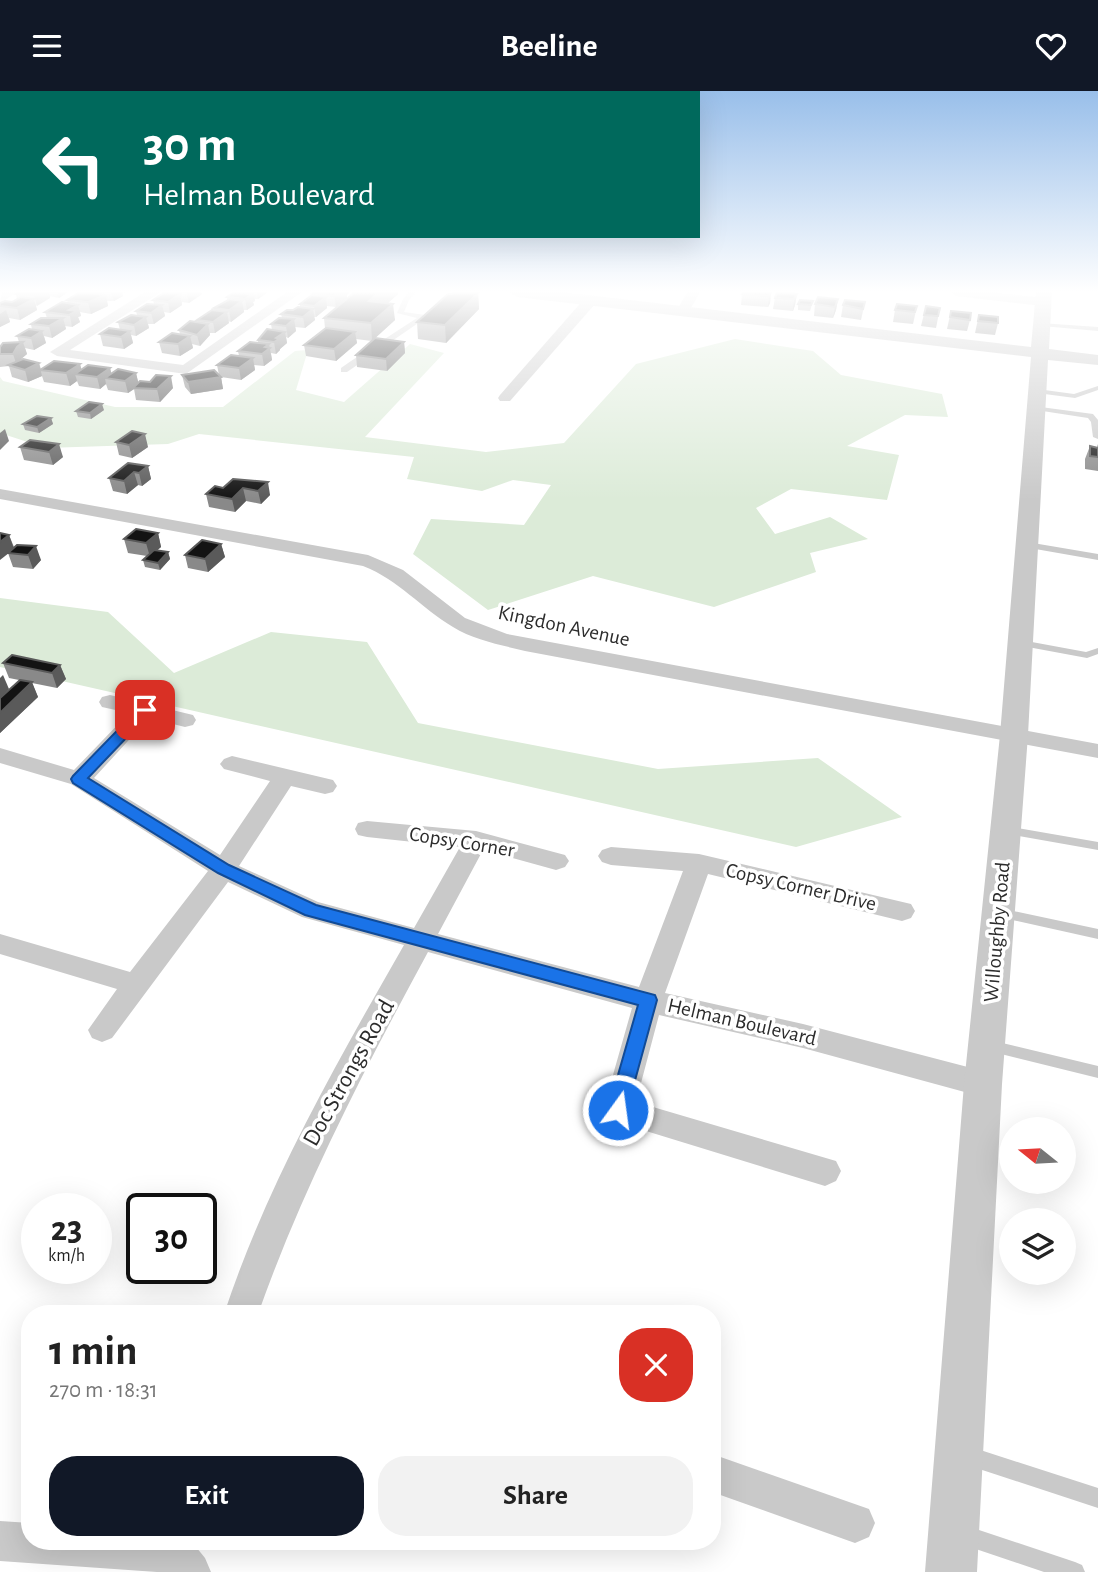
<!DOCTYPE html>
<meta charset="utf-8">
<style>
:root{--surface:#fff;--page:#f2f2f2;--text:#222;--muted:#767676;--accent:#111827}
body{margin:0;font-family:"Alegreya Sans",sans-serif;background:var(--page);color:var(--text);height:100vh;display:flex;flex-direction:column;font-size:26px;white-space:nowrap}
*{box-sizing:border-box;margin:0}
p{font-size:23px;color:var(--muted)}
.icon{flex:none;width:38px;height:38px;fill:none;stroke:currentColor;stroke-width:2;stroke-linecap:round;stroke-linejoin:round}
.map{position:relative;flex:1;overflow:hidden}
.panel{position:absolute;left:21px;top:1214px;width:700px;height:245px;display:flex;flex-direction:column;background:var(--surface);border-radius:28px;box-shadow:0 7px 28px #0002}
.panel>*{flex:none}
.banner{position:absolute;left:0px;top:0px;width:700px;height:147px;box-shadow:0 7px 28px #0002;background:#00695c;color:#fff;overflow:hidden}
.needle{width:46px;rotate:288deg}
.controls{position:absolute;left:999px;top:1026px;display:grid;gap:14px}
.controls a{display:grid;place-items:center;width:77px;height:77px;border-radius:50%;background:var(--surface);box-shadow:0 7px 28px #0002;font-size:35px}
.speed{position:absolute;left:21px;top:1102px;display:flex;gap:14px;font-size:35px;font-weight:700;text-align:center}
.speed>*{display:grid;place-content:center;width:91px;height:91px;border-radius:50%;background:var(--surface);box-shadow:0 7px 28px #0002;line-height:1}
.speed small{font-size:18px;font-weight:400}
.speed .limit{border:4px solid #111;border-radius:10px;background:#fff;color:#111}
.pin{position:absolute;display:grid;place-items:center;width:60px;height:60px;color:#fff;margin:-30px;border-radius:14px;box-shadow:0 4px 10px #0006}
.me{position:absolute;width:77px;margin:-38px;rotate:14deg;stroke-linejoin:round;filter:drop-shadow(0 0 5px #0008)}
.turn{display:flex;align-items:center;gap:24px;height:147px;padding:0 28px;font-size:32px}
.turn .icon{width:91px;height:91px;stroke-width:2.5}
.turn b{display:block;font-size:49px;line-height:60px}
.round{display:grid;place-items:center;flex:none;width:74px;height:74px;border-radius:28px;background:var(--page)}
.headline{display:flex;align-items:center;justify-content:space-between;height:119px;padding:0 28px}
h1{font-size:42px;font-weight:600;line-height:52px}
.cta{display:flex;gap:14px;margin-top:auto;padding:14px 28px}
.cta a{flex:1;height:80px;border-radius:28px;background:var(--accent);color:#fff;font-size:28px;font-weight:600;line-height:80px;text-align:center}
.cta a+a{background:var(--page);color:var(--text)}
header{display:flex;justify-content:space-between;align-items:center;height:91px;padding:0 28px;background:var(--accent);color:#fff;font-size:32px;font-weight:600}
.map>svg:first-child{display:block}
</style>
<header><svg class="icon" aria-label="menu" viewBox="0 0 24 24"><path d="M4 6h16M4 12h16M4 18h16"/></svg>Beeline<svg class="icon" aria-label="heart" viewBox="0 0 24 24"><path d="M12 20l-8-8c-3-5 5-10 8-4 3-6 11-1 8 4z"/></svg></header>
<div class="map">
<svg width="1098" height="1481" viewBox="0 0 1098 1481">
<rect width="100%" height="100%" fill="#fff"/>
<g fill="#dcebd8">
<path d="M735 248 813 260 841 284 942 303 948 326 905 324 847 355 899 364 887 409 791 398 756 417 775 443 830 426 868 448 810 462 816 481 714 516 593 485 488 519 413 463 431 428 524 434 551 394 513 389 482 400 407 388 414 366 199 343 168 353 46 357 0 342V286L3 290 115 316H223L295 260 308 259 296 299 344 311 410 253 444 262 365 346 486 361 564 352 636 273Z"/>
<path d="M0 507 108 521 174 582 271 541 367 551 418 632 658 678 818 667 902 726 796 756 0 576Z"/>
</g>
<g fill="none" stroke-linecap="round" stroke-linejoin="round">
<g fill="#c9c9c9" fill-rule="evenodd">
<path d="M409 201H416L409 209 404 221 425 224 428 225V227L424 228 347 281H341V277L351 270 417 227 397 222 403 208Z"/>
<path d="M1040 232 1098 236V240L1042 235 1039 233Z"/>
<path d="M1098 295V299L1075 307 1037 302 1033 300 1037 298 1074 303Z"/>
<path d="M1033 315 1093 323 1098 329V348L1093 346 1091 331 1088 327 1036 319 1032 317Z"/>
<path d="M1027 451 1098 463V469L1024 456V452Z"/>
<path d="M1021 549 1086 561 1098 557V563L1087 567 1017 554 1016 552Z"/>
<path d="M1006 735 1098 751V759L1002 742 1000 739Z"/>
<path d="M999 817 1098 838V848L994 825 992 822 994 819Z"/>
<path d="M990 949 1098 975V987L985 959 983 955 985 951Z"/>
<path d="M968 1355 1098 1397V1417L961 1372 958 1365 961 1358Z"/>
<path d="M964 1434 1075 1471 1082 1474 1085 1481H1044L964 1454 957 1451 954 1444 957 1437Z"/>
</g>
<g fill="#c9c9c9" fill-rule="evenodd">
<path d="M2 201H18L0 212Z"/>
<path d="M145 201H161L70 259 183 274 287 201H302L186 283 57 265 50 261Z"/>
<path d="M687 201H700L687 224H677L676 221Z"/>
<path d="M950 201H993L1043 207 1049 211 1043 215 956 205Z"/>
<path d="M590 206 596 210 595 213 510 310H500L498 307 500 304 585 207Z"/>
<path d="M0 398 368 464 403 479 465 527 507 543 1098 653V667L525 560C501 554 474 549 453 536 421 517 399 489 363 475L0 408Z"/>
<path d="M110 604 193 624 196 629 193 634 185 636 149 627 94 687 220 764 270 690 224 678 220 673 224 668 232 665 333 689 337 695 333 701 325 703 291 695 239 775 318 811 414 837 460 756 367 746 358 744 355 738 358 732 367 730 476 740 565 764 569 770 565 776 556 779 483 759 438 843 639 896 683 780 611 774 602 771 598 765 602 759 611 756 699 763 911 813 915 820 911 827 902 830 708 783 665 902 803 933 983 980 994 984 998 993 994 1002 983 1006 803 957 659 924 636 1011 836 1070 841 1080 836 1090 825 1095 607 1028 603 1019 632 917 428 861C364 979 303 1096 258 1223H224C267 1093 336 973 404 854L302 826 228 791 112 947 102 951 92 947 88 939 117 898 0 863V843L130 881 208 780 71 693 0 672V657L74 679 129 622 102 616 99 611 102 606Z"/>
<path d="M712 1363 869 1418 875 1432 869 1446 855 1452 712 1401Z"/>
<path d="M0 1430 30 1432V1451H192L205 1467 211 1481H157L0 1470Z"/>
</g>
<path fill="#c9c9c9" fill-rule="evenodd" d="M509 201H562L1031 256 1036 201H1052L1049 258 1098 264V274L1048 269 1028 644 1002 993 977 1481H925L964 993 1000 644 1031 266 517 206Z"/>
</g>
<g fill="#898989">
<path d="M19 201H68L59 207 50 205V207L36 215 37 219 20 229 9 227 10 231 0 236V212L12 211 17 208 16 203Z"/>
<path d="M89 201H126L122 202 123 205 114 210H107L108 215 91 223 80 221 81 225 78 226 80 231 72 236 65 235 66 238 52 247 44 245 46 252 34 259 25 257 27 263 20 269 39 272 41 278 80 273 81 279 110 277 111 282H136L138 292 173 297 160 311 136 309 134 298 128 302 108 299 106 293 100 298 79 295 77 290 70 295 44 291 42 285 28 291 12 286 9 275 0 276V256L19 251 17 245 32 239 31 233 47 227 45 221 68 212 67 209Z"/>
<path d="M172 201H201L202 203 189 212 182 211V214L170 222 164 221 165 225 154 233H148L149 237 136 245 131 244 133 252 124 258 103 255 100 243 120 239 118 231 137 224 136 220 154 213 153 209Z"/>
<path d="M234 201H268L258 208H255V210L253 211 254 214 247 219H244V221L231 231 228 230 229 232 215 242H210V244L200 255 192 253 193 257 180 265 162 262 159 251 180 243 179 239 198 231 197 229 214 219V217L227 210V206Z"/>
<path d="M355 201H398V203L388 212 395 229 375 247 404 251 405 262 387 280 357 276 356 264 372 250 356 248 357 252 336 270 306 265 304 254 325 237 324 227Z"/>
<path d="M771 201 770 212 768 216 741 214 742 203Z"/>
<path d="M313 202 347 204V207L336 216 327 215V217L316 226H314L315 229 305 237 295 236 296 240 288 247 286 246 287 252 280 258V259L276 263 271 262 272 269 264 275 254 274 255 279 241 289 221 286 223 298 191 303 185 296 182 284H219L217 274 239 265 238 260 258 252V249L272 239 271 233 282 227 281 223 300 216V213L314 204Z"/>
<path d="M478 202 479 218 446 252 418 248 417 231 452 203Z"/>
<path d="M797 203 795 214 793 220 773 218 775 207Z"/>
<path d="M838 208 836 219 833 227 814 225 815 213Z"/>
<path d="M813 210 810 220 798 219V213Z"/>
<path d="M865 211 861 229 841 226 843 214Z"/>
<path d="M917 215 913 233 893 231 895 219Z"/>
<path d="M926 215 940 217 936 237 921 235Z"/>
<path d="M951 220 970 229 967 240 947 238Z"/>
<path d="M979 224 998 232 995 244 975 242Z"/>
<path d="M104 319 91 328 78 326 76 320Z"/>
<path d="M51 327 53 333 39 342 25 339 23 333Z"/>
<path d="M30 349 63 366 53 374 24 369 20 356Z"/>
<path d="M116 351 148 356 132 367 119 364Z"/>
<path d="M1098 353V380L1085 378V368L1090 355 1097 356Z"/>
<path d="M148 375 151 388 142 395 138 394 127 403 113 400 109 387Z"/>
<path d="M233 388 270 404 261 413 246 410 235 421 209 416 206 403 223 397Z"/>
<path d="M158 442 161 456 157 459 168 461 170 468 160 479 145 476 143 469 147 465 128 462 124 448Z"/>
<path d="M9 444 14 456 41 469 33 478 13 476 8 462Z"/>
<path d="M221 453 225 466 208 481 188 477 185 464Z"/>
<path d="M3 572 60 574 66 588 57 597 32 592 38 606 0 642V607L19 589 9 587Z"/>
</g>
<g fill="#5a5a5a">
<path d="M38 201H49L50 207 37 215 34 204Z"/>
<path d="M58 201H68L59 207Z"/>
<path d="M111 201H122L123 205 114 210Z"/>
<path d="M186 201H201L202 203 189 212Z"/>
<path d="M249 201H254L255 210 253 211 254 214 247 219 245 208Z"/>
<path d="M257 201H268L258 208Z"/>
<path d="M338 201H350L347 204V207L336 216 334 205Z"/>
<path d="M379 201H398V203L371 227 369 210Z"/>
<path d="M771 201 770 212 768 216 769 205Z"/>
<path d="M478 202 479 218 446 252 445 234Z"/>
<path d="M180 203 182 214 170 222 168 211Z"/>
<path d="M797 203 795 214 793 220 794 208Z"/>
<path d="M106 204 108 215 91 223 88 211Z"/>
<path d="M326 206 327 217 316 226 314 215Z"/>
<path d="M34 208 37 219 20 229 17 217Z"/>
<path d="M838 208 836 219 833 227 835 216Z"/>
<path d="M242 210 244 221 231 231 229 219Z"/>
<path d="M393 213 395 229 372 250 371 232Z"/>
<path d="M78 214 81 225 78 226 80 231 72 236 69 219Z"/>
<path d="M162 214 165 225 154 233 151 222Z"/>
<path d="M313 218 315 229 305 237 303 226Z"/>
<path d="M6 219 10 231 0 236V223Z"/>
<path d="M227 221 229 232 215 242 213 231Z"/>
<path d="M146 226 149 237 136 245 134 234Z"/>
<path d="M63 227 66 238 52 247 49 235Z"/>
<path d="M294 228 296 240 288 247 286 235Z"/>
<path d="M208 233 210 244 200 255 197 244Z"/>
<path d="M42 240 46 252 34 259 31 247Z"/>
<path d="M130 240 133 252 124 258 121 246Z"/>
<path d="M285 241 287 252 280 258V259L276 263 274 251 276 247Z"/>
<path d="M355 241 357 252 336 270 334 258Z"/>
<path d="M190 245 193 257 180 265 178 253Z"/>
<path d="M23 251 27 263 21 268 17 275 13 263 17 256Z"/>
<path d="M404 251 405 262 387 280 386 268Z"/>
<path d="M269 253 272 269 264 275 262 263 265 256Z"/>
<path d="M253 267 255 279 241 289 239 277Z"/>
<path d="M39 272 42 285 28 291 25 279Z"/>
<path d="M80 273 83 284 75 283 77 290 70 295 66 282Z"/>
<path d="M110 277 113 288 105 287 106 293 100 298 97 286Z"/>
<path d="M136 282 139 294 133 297 134 298 128 302 125 290Z"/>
<path d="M171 285 173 297 160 311 157 298Z"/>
<path d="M221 286 223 298 191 303 188 291Z"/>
<path d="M102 313 104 319 91 328 90 322Z"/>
<path d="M51 327 53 333 39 342 37 336Z"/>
<path d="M5 338 9 350 0 359V342Z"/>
<path d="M145 343 148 356 132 367 129 354Z"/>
<path d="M59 353 63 366 53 374 49 361Z"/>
<path d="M148 375 151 388 142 395 139 382Z"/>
<path d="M134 381 138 394 127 403 124 390Z"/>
<path d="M268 391 270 404 261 413 258 400Z"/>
<path d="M243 397 246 410 235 421 232 408Z"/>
<path d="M158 442 161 456 150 466 146 452Z"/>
<path d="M9 444 14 458 0 469V451Z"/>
<path d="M221 453 225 466 208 481 205 468Z"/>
<path d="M36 455 41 469 33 478 28 464Z"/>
<path d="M168 461 170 468 160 479 158 472Z"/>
<path d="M60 574 66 588 57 597 52 582Z"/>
<path d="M3 584 9 598 0 607V587Z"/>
<path d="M32 591 38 606 0 642V622Z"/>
</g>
<g fill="#131313" stroke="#5a5a5a" stroke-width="2">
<path d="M19 201H38L34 204 16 203Z"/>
<path d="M80 201H83L106 204 88 211 67 209Z"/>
<path d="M165 201H169L180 203 168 211 153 209Z"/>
<path d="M234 201H249L248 203H252L245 208 227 206Z"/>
<path d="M315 201H338L334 205 313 202Z"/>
<path d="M355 201H379L369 210 393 213 371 232 324 227Z"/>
<path d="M454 201 478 202 445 234 417 231 448 203H452Z"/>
<path d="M743 201H771L769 205 742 203Z"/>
<path d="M777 201H785L797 203 794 208 775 207Z"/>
<path d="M312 204 326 206 314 215 300 213Z"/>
<path d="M21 206 34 208 17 217 0 215V212L5 210 12 211Z"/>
<path d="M818 206 838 208 835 216 815 213Z"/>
<path d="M230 208 242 210 229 219 214 217Z"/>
<path d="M800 209 813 210 811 214 798 213Z"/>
<path d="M845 209 865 211 863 218 843 214Z"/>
<path d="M62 211 78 214 69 219 77 220 69 224 45 221Z"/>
<path d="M147 213 162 214 151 222 136 220Z"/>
<path d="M897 213 917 215 915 221 895 219Z"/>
<path d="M926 215 940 217 938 225 924 224Z"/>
<path d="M298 216 313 218 303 226 281 223 287 219H293Z"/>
<path d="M212 219 227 221 213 231 197 229Z"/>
<path d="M951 220 971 222 970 229 950 226Z"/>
<path d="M131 224 146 226 134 234 118 231Z"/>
<path d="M979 224 998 226V232L978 230Z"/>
<path d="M41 227H63L49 235 31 233Z"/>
<path d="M279 227 294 228 286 235 271 233Z"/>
<path d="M190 230 208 233 197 244 179 239Z"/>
<path d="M109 237 130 240 121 246 100 243Z"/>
<path d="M326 237 355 241 334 258 304 254Z"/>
<path d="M29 238 42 240 31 247 17 245Z"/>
<path d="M267 238 285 241 276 247 279 248 274 251 258 249Z"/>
<path d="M172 242 190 245 178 253 159 251Z"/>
<path d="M375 247 404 251 386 268 356 264Z"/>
<path d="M23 251 17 256 13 263H0V256L3 252Z"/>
<path d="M250 251 269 253 265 256 270 257 262 263 238 260Z"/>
<path d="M231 264 253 267 239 277 217 274Z"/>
<path d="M23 268 39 272 25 279 8 274Z"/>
<path d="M54 270 80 273 66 282 40 279Z"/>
<path d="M88 274 110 277 97 286 75 283Z"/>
<path d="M118 278 136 282 125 290 105 287Z"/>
<path d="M214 279 221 286 188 291 182 284Z"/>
<path d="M156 284 171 285 157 298 133 297 140 290 150 291Z"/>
<path d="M89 311 102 313 90 322 76 320Z"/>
<path d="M37 325 51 327 37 336 23 333Z"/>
<path d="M132 340 145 343 129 354 116 351Z"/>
<path d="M30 349 59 353 49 361 20 356Z"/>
<path d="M1090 355 1098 357V366L1090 365Z"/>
<path d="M128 372 148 375 139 382 134 381 124 390 109 387Z"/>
<path d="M233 388 268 391 258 400 243 397 232 408 206 403 215 395 223 397Z"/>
<path d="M136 438 158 442 146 452 124 448Z"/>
<path d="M0 442 9 444 0 451Z"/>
<path d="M202 449 221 453 205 468 185 464Z"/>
<path d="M17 454 36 455 28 464 8 462Z"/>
<path d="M154 459 168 461 158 472 143 469Z"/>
<path d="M12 564 60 574 52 582 3 572Z"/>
<path d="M20 589 32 591 0 622V607Z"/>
</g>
<linearGradient id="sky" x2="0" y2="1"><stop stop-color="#99bfea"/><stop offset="0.49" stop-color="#fff"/><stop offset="1" stop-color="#fff" stop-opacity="0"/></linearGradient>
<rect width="1098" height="409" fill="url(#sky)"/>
<path fill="#1a73e8" stroke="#114b97" stroke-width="2" d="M145 614 152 619 150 622 88 687 229 774 316 814 655 904 657 909 625 1026 618 1028 611 1026 608 1019 638 914 305 824 218 782 73 692 71 688 73 685 140 616Z"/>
<g text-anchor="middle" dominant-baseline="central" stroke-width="7" stroke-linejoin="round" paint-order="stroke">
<g font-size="21" fill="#2c2c2c" stroke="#fff">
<text transform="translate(564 535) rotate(12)">Kingdon Avenue</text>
<text transform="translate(462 751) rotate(9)">Copsy Corner</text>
<text transform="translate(801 796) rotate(13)">Copsy Corner Drive</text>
<text transform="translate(997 841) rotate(-85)">Willoughby Road</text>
<text transform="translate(742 931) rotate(13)">Helman Boulevard</text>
</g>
<g font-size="24" fill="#2c2c2c" stroke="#fff">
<text transform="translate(349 982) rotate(-61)">Doc Strongs Road</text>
</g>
</g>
</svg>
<div class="controls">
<a><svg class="needle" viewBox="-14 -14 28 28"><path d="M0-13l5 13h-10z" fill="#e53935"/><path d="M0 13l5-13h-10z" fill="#767676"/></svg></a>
<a><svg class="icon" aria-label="layers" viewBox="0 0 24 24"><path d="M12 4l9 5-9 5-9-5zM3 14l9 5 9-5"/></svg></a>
</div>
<div class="speed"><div>23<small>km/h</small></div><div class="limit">30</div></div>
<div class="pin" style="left:145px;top:619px;background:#d93025"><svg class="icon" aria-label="arrive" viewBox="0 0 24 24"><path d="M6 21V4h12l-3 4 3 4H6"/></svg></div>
<svg class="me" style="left:618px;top:1019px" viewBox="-20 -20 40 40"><circle r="17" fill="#1a73e8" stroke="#fff" stroke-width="3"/><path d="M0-11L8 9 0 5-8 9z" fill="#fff"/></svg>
<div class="banner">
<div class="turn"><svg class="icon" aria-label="left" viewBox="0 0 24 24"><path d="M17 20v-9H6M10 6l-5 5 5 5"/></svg><div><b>30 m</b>Helman Boulevard</div></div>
</div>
<section class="panel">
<div class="headline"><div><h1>1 min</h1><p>270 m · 18:31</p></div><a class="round" style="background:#d93025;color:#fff"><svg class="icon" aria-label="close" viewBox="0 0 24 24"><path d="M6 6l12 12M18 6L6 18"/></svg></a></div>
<div class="cta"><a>Exit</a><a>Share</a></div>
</section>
</div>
